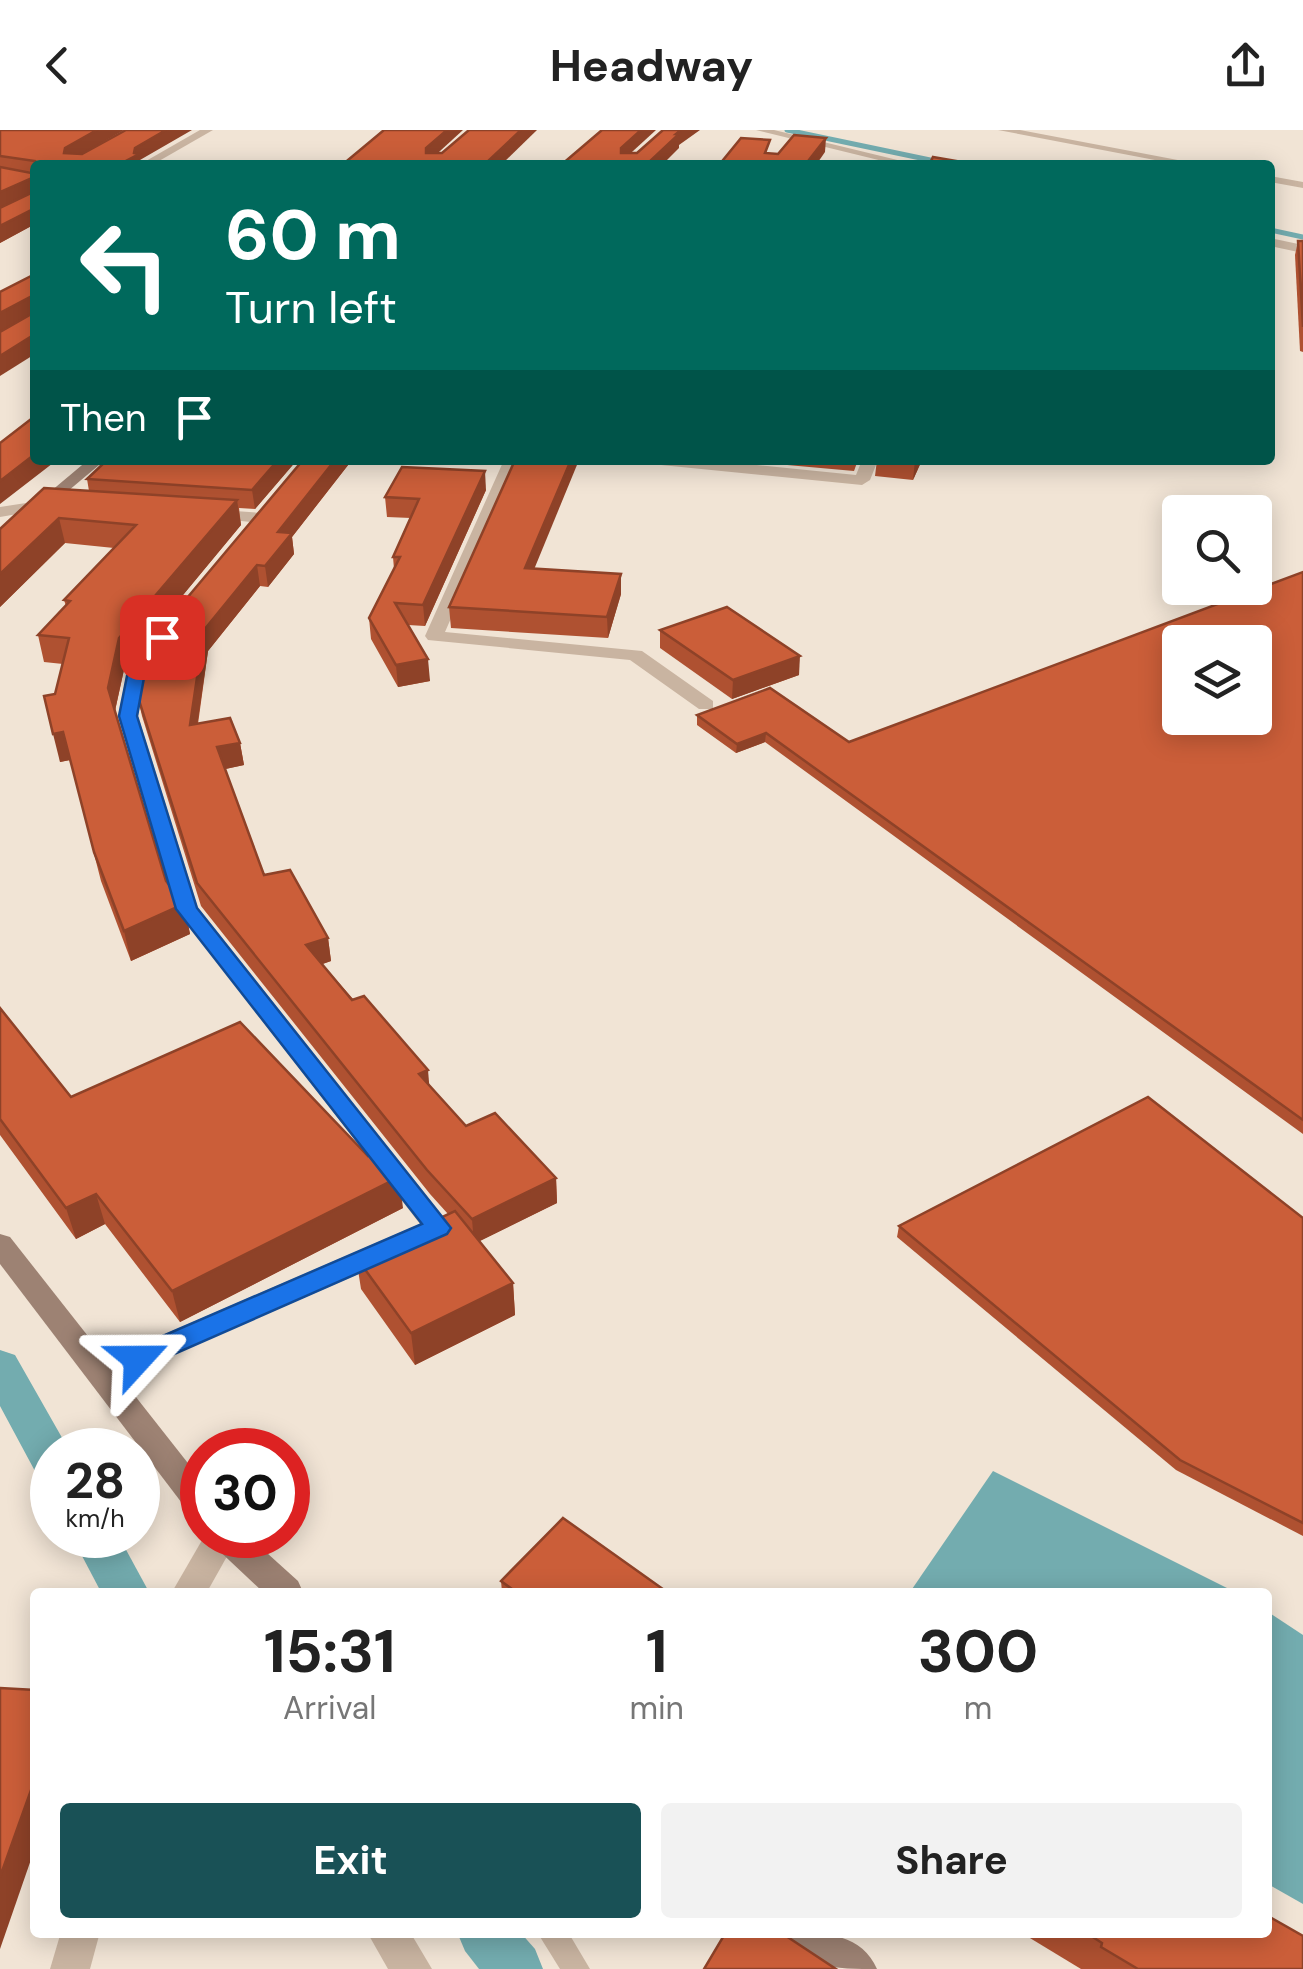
<!DOCTYPE html>
<style>
:root{--surface:#fff;--page:#f2f2f2;--text:#222;--muted:#767676;--accent:#195156}
body{margin:0;font-family:"DM Sans",sans-serif;background:var(--page);color:var(--text);height:100vh;display:flex;flex-direction:column;font-size:38px;white-space:nowrap}
*{box-sizing:border-box;margin:0}
p{font-size:32px;color:var(--muted)}
.icon{flex:none;width:55px;height:55px;fill:none;stroke:currentColor;stroke-width:2;stroke-linecap:round;stroke-linejoin:round}
.map{position:relative;flex:1;overflow:hidden}
.side{position:absolute;left:30px;top:1458px;width:1242px;height:350px;display:flex;flex-direction:column;background:var(--surface);border-radius:10px;box-shadow:0 5px 25px #0003}
.side>*{flex:none}
.banner{position:absolute;left:30px;top:30px;width:1245px;height:305px;border-radius:10px;box-shadow:0 5px 25px #0003;background:#00695c;color:#fff;overflow:hidden}
.controls{position:absolute;left:1162px;top:365px;display:grid;gap:20px}
.controls a{display:grid;place-items:center;width:110px;height:110px;border-radius:10px;background:var(--surface);box-shadow:0 5px 25px #0003;font-size:50px}
.speed{position:absolute;left:30px;top:1298px;display:flex;gap:20px;font-size:50px;font-weight:700;text-align:center}
.speed>*{display:grid;place-content:center;width:130px;height:130px;border-radius:50%;background:var(--surface);box-shadow:0 5px 25px #0003;line-height:1}
.speed small{font-size:25px;font-weight:400}
.speed .limit{border:15px solid #d22;background:#fff;color:#111}
.pin{position:absolute;display:grid;place-items:center;width:85px;height:85px;color:#fff;margin:-42px;border-radius:20px;box-shadow:0 5px 15px #0006}
.me{position:absolute;width:110px;margin:-55px;rotate:66deg;stroke-linejoin:round;filter:drop-shadow(0 0 8px #0008)}
.turn{display:flex;align-items:center;gap:35px;height:210px;padding:0 30px;font-size:45px}
.turn .icon{width:130px;height:130px;stroke-width:2.5}
.turn b{display:block;font-size:70px;line-height:85px}
.then{display:flex;align-items:center;height:95px;padding:0 30px;background:#0003;gap:20px;font-size:38px}
.eta{display:flex;justify-content:space-evenly;align-items:center;height:170px;text-align:center}
.eta b{font-size:60px;font-weight:700;line-height:70px}
.action{display:flex;gap:20px;margin-top:auto;padding:20px 30px}
.action a{flex:1;height:115px;border-radius:10px;background:var(--accent);color:#fff;font-size:40px;font-weight:700;line-height:115px;text-align:center}
.action a+a{background:var(--page);color:var(--text)}
header{display:flex;justify-content:space-between;align-items:center;height:130px;padding:0 30px;background:var(--surface);font-size:45px;font-weight:700}
.map>svg:first-child{display:block}
</style>
<header><svg class="icon" aria-label="back" viewBox="0 0 24 24"><path d="M15 5l-7 7 7 7"/></svg>Headway<svg class="icon" aria-label="share" viewBox="0 0 24 24"><path d="M12 15V3M7 8l5-5 5 5M5 13v7h14v-7"/></svg></header>
<div class="map">
<svg width="1303" height="1839" viewBox="0 0 1303 1839">
<rect width="100%" height="100%" fill="#f1e4d5"/>
<g fill="#73acaf">
<path d="M993 1341 1235 1462H910Z"/>
<path d="M1268 1482 1303 1505V1774L1268 1754Z"/>
</g>
<g fill="none" stroke-linecap="round" stroke-linejoin="round">
<g stroke="#73acaf" stroke-width="5">
<path d="M787 0 954 35"/>
<path d="M1270 100 1303 107"/>
</g>
<g fill="#73acaf" fill-rule="evenodd">
<path d="M0 1220 15 1225 69 1320H52V1348L36 1343 0 1276Z"/>
<path d="M71 1405H118L149 1462H101Z"/>
<path d="M457 1802H520L535 1819 543 1839H479L465 1821Z"/>
</g>
<path fill="#c9b4a1" fill-rule="evenodd" d="M537 1802H568L590 1839H560Z"/>
<g fill="#c9b4a1" fill-rule="evenodd">
<path d="M200 0H213L152 35H139Z"/>
<path d="M756 0H774L918 35H899Z"/>
<path d="M998 0H1020L1204 35H1181Z"/>
<path d="M1270 46 1303 52V58L1270 52Z"/>
<path d="M1270 108 1303 115V123L1270 116Z"/>
<path d="M504 330H520L445 502 642 521 713 571V579H699L630 530 428 510 425 506Z"/>
<path d="M653 330H708L856 345 862 330H878L870 350 862 355 661 335Z"/>
<path d="M52 369 60 374 58 377 0 387V377Z"/>
<path d="M207 379 262 383 270 388 262 393 201 387 199 384Z"/>
<path d="M163 501 172 506 146 538 138 586 198 778 452 1098 448 1105 104 1255 93 1251 89 1243 93 1235 420 1094 176 779 118 586 128 537 157 502Z"/>
<path d="M205 1405H239L207 1462H172Z"/>
<path d="M61 1802H100L90 1839H50Z"/>
<path d="M367 1802H410L432 1839H388Z"/>
</g>
<g fill="#9d8273" fill-rule="evenodd">
<path d="M88 330H105L0 418V404Z"/>
<path d="M0 1104 10 1107 202 1351V1389L191 1385 0 1134Z"/>
<path d="M209 1405H247L298 1451 303 1462H263L213 1415Z"/>
<path d="M773 1802C810 1802 860 1798 877 1839 840 1839 789 1839 773 1802Z"/>
</g>
</g>
<g fill="#af5131">
<path d="M0 0 140 30 35 94 0 113Z"/>
<path d="M1298 111H1303V222L1300 221 1295 125Z"/>
<path d="M107 330H297L255 379 239 378 241 395 125 535 115 581 166 751 184 774 190 804 131 831 101 751 70 630 60 632 55 564 63 534 44 532 38 505 66 476 64 470 114 418 65 413 0 477V399L89 361 87 349Z"/>
<path d="M303 330H352L292 407 294 424 268 457 260 456 208 521 198 594 240 613 244 635 225 639 264 745 328 808 331 831 322 834 466 996 556 1048 557 1073 479 1111 513 1153 515 1185 415 1235 361 1159 356 1127 448 1084 430 1064 201 776 142 586 137 564Z"/>
<path d="M731 330H858L854 341Z"/>
<path d="M877 330H922L913 350 875 346Z"/>
<path d="M486 360 425 496 408 495 430 551 398 557 371 509 369 488 394 439 393 427 411 388 387 387 385 367Z"/>
<path d="M534 439 621 444V464L608 508 451 498 449 477Z"/>
<path d="M1303 442V1004L765 612 736 623 697 595V585L849 612Z"/>
<path d="M660 500 799 545 732 569 660 518Z"/>
<path d="M0 878 71 967 403 1078 180 1192 105 1094 76 1109 0 1005Z"/>
<path d="M1303 1088V1406L1176 1340 897 1107 899 1096Z"/>
<path d="M501 1451 667 1462H502Z"/>
<path d="M1020 1802H1268L1303 1839H1081Z"/>
</g>
<g fill="#8e4228">
<path d="M97 0H124L68 32 64 23 65 18Z"/>
<path d="M166 0H192L140 30V35H118L135 18Z"/>
<path d="M447 0H463L428 32 426 18Z"/>
<path d="M521 0H537L501 35H484Z"/>
<path d="M641 0H656L621 32V18Z"/>
<path d="M681 0H700L679 15V18L662 35H646Z"/>
<path d="M826 8 825 22 816 35H805Z"/>
<path d="M30 49 33 64 0 79V62Z"/>
<path d="M35 78V94L0 113V96Z"/>
<path d="M32 166 35 184 0 203V183Z"/>
<path d="M35 204V224L0 246V226Z"/>
<path d="M35 324V330H57L0 374V351Z"/>
<path d="M278 330H297L255 379 252 360Z"/>
<path d="M335 330H352L292 407 294 424 268 457 265 436 278 402Z"/>
<path d="M571 330H579L526 459 525 438Z"/>
<path d="M915 330H922L913 350Z"/>
<path d="M485 341 486 360 425 496 423 475Z"/>
<path d="M237 370 241 395 125 535 114 585 108 558 119 508Z"/>
<path d="M59 388 65 413 0 477V444Z"/>
<path d="M257 435 260 456 208 521 194 617 190 595 204 500Z"/>
<path d="M621 444V464L608 508 607 487Z"/>
<path d="M800 526 799 545 732 569 733 550Z"/>
<path d="M428 529 430 551 398 557 396 535Z"/>
<path d="M63 602 70 630 60 632 53 604Z"/>
<path d="M766 603 765 612 736 623 737 614Z"/>
<path d="M240 613 244 635 221 640 217 617Z"/>
<path d="M184 774 190 804 131 831 124 801Z"/>
<path d="M328 808 331 831 309 839 306 815Z"/>
<path d="M428 940 430 964 419 944Z"/>
<path d="M399 1047 403 1078 180 1192 172 1161Z"/>
<path d="M556 1048 557 1073 474 1114 472 1089Z"/>
<path d="M96 1064 105 1094 76 1109 66 1078Z"/>
<path d="M513 1153 515 1185 415 1235 411 1203Z"/>
<path d="M35 1649V1718L0 1819V1747Z"/>
</g>
<g fill="#cb5e39" stroke="#8e4228" stroke-width="2.5" fill-rule="evenodd">
<path d="M0 0H97L65 18 64 23 82 24 126 0H166L135 18 134 23 139 24 118 35H35V31L0 26Z"/>
<path d="M384 0H447L426 18V23H442L469 0H521L484 35H342Z"/>
<path d="M602 0H641L621 18V23H637L663 0H681L676 4H679L646 35H561Z"/>
<path d="M794 5 826 8 805 35H719L741 8 770 10 765 23 778 24Z"/>
<path d="M933 27 962 32 961 35H929Z"/>
<path d="M222 32 255 35H217Z"/>
<path d="M0 37 31 43 35 40V52L30 49 0 62Z"/>
<path d="M35 55V78L0 96V78L33 62Z"/>
<path d="M1298 111H1303V197Z"/>
<path d="M35 144V204L0 226V202L33 183 32 166 0 183V162Z"/>
<path d="M35 286V324L0 351V313Z"/>
<path d="M107 330H278L252 360 87 349Z"/>
<path d="M303 330H335L278 402 292 403 265 436 257 435 204 500 190 595 230 588 240 613 217 617 264 745 290 740 328 808 306 815 352 870 364 866 428 940 419 944 466 996 495 983 556 1048 472 1089 427 1040 197 753 137 564 145 518Z"/>
<path d="M515 330H571L525 438 621 444 607 487 449 477Z"/>
<path d="M402 337 485 341 423 475 395 473 428 529 396 535 369 488 400 427H393L419 369 385 367Z"/>
<path d="M44 358 237 370 119 508 108 558 166 751 184 774 124 801 94 722 63 602 53 604 44 566 55 564 69 508 38 505 70 471 64 470 136 395 59 388 0 444V399Z"/>
<path d="M1303 442V990L766 603 737 614 697 585 770 558 849 612ZM1180 512H1255V588H1180Z"/>
<path d="M727 477 800 526 733 550 660 500Z"/>
<path d="M0 878 71 967 240 892 368 1026 376 1019 399 1047 172 1161 96 1064 66 1078 0 989Z"/>
<path d="M1148 967 1303 1088V1393L1180 1330 899 1096Z"/>
<path d="M455 1081 513 1153 411 1203 356 1127Z"/>
<path d="M563 1388 667 1462H516L501 1451Z"/>
<path d="M0 1558 35 1560V1649L0 1747Z"/>
<path d="M1268 1786 1303 1806V1839H1138L1101 1817 1102 1813 1085 1802H1268Z"/>
<path d="M726 1802H780L836 1839H704Z"/>
</g>
<path fill="#1a73e8" stroke="#114b97" stroke-width="2.5" d="M156 503 171 507 146 537 137 586 197 778 451 1098 447 1104 138 1240 128 1237 124 1229 128 1221 422 1094 176 779 119 586 129 536Z"/>
</svg>
<div class="controls">
<a><svg class="icon" aria-label="search" viewBox="0 0 24 24"><circle cx="10" cy="10" r="6"/><path d="M15 15l6 6"/></svg></a>
<a><svg class="icon" aria-label="layers" viewBox="0 0 24 24"><path d="M12 4l9 5-9 5-9-5zM3 14l9 5 9-5"/></svg></a>
</div>
<div class="speed"><div>28<small>km/h</small></div><div class="limit">30</div></div>
<div class="pin" style="left:162px;top:507px;background:#d93025"><svg class="icon" aria-label="arrive" viewBox="0 0 24 24"><path d="M6 21V4h12l-3 4 3 4H6"/></svg></div>
<svg class="me" style="left:138px;top:1229px" viewBox="-20 -20 40 40"><path d="M0-17L14 15 0 8-14 15z" fill="#1a73e8" stroke="#fff" stroke-width="4"/></svg>
<div class="banner">
<div class="turn"><svg class="icon" aria-label="left" viewBox="0 0 24 24"><path d="M17 20v-9H6M10 6l-5 5 5 5"/></svg><div><b>60 m</b>Turn left</div></div>
<div class="then">Then<svg class="icon" aria-label="arrive" viewBox="0 0 24 24"><path d="M6 21V4h12l-3 4 3 4H6"/></svg></div>
</div>
<section class="side">
<div class="eta">
<div><b>15:31</b><p>Arrival</p></div>
<div><b>1</b><p>min</p></div>
<div><b>300</b><p>m</p></div>
</div>
<div class="action"><a>Exit</a><a>Share</a></div>
</section>
</div>
